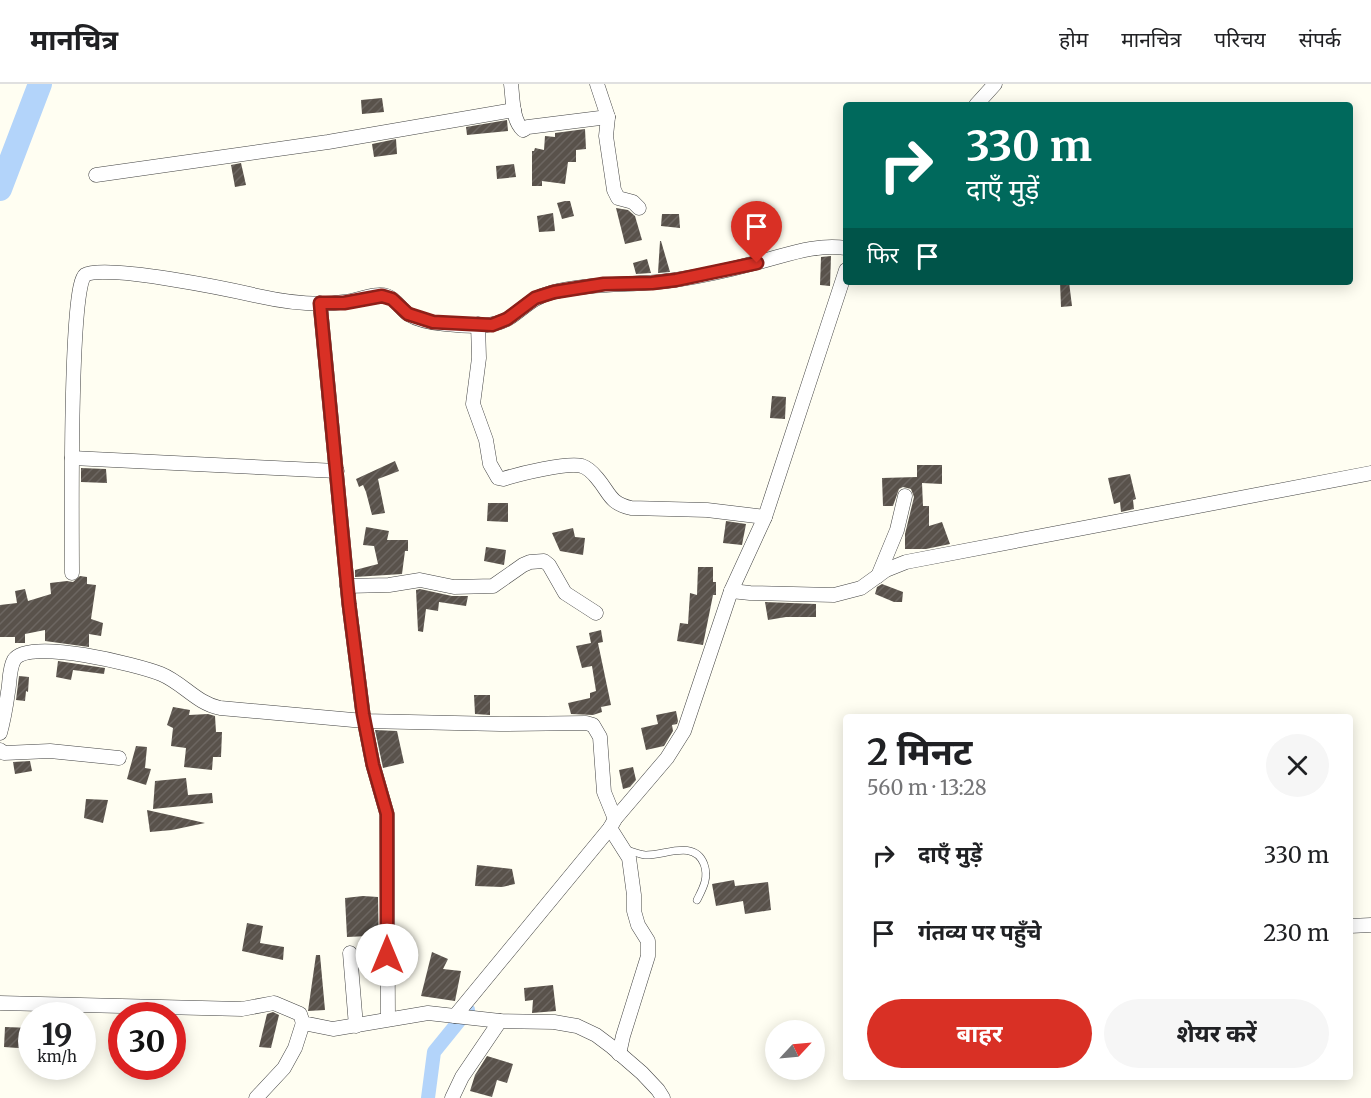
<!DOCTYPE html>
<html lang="hi">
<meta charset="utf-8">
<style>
:root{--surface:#fff;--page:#f6f6f6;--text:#202124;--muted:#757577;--line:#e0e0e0;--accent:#d93025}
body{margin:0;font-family:Merriweather,"Noto Sans Devanagari",serif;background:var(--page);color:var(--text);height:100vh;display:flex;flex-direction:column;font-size:22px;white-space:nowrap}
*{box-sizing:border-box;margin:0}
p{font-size:20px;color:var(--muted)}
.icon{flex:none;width:33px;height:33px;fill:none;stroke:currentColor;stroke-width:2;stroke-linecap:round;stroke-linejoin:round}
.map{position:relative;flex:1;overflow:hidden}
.drawer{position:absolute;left:843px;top:630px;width:510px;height:366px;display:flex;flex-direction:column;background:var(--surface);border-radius:6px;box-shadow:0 3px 15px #0003}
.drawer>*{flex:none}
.hud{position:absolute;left:843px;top:18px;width:510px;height:183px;border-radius:6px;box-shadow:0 3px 15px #0003;background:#00695c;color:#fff;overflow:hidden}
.needle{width:39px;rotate:64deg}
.controls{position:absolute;left:765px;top:936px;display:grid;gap:12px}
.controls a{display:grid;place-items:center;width:60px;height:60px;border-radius:50%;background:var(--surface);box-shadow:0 3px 15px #0003;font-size:30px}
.speed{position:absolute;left:18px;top:918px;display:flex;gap:12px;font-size:30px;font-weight:700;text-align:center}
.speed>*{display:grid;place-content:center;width:78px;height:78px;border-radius:50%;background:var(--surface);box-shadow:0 3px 15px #0003;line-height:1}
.speed small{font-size:15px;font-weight:400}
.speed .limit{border:9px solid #d22;background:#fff;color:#111}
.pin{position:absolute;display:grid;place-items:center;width:51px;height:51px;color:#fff;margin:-62px -26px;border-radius:50% 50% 50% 0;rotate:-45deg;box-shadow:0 0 6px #0007}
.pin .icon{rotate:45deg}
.me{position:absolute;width:66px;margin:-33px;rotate:0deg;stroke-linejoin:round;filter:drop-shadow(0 0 4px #0008)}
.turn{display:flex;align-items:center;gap:21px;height:126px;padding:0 24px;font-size:27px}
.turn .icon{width:78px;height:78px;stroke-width:2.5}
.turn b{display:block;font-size:42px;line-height:51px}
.then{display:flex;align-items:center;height:57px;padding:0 24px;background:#0003;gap:12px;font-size:22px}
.round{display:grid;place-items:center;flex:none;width:63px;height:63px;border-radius:32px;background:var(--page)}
.head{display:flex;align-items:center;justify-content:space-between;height:102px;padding:0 24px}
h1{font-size:36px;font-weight:700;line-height:45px}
.cta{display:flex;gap:12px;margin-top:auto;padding:12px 24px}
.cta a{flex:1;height:69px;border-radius:36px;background:var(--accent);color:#fff;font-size:24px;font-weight:700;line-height:69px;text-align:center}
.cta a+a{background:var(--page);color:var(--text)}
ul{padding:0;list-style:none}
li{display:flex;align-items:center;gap:18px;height:78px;padding:0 24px}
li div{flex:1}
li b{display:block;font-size:22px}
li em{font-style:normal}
header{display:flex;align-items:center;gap:36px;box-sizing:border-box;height:84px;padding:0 30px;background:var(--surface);border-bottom:2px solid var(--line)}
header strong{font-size:28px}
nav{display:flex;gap:33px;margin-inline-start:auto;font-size:21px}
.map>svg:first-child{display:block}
</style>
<header>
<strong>मानचित्र</strong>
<nav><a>होम</a><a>मानचित्र</a><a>परिचय</a><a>संपर्क</a></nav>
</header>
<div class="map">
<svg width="1371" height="1014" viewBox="0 0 1371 1014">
<defs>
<pattern id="building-hatch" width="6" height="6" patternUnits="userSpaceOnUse" patternTransform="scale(1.5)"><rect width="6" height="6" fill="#59524b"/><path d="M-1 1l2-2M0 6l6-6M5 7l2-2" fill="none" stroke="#6c6661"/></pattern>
</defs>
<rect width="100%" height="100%" fill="#fffef2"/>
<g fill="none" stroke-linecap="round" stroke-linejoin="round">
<path stroke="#b3d4fa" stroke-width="14" d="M428 1014 434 968 468 926"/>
<path stroke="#b3d4fa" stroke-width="24" d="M0 105 40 0"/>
</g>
<g fill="url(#building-hatch)">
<path d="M382 14 384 28 362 30 361 16Z"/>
<path d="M507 36 508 47 467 51 466 43Z"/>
<path d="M585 45 586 65 576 66V78H568L565 100 542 97V102H532V67H534L535 64 544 66 545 52 555 53V49Z"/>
<path d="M396 55 397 70 374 73 372 60Z"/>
<path d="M241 79 246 101 235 103 231 81Z"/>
<path d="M514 80 516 93 497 95 496 82Z"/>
<path d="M565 117H570L574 132 562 135 557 119Z"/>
<path d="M616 124 628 126 635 132 642 156 625 160Z"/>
<path d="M553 129 555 147 539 148 537 132Z"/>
<path d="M662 130H679L680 144 661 142Z"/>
<path d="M660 157H661L670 188 658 189Z"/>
<path d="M831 172 830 202 820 201 821 173Z"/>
<path d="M647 175 651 189 636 190 633 179Z"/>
<path d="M1060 198H1069L1072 222 1061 223Z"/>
<path d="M772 312 786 313 785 335 770 334Z"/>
<path d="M395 377 399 387 378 395 385 429 372 431 366 408 363 401 359 403 356 395Z"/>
<path d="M917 381H942V400L922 399 923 422H929V442L942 438 950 460 926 465H905V450L914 413 911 405 903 403 899 405 893 422H883L882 394 917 393Z"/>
<path d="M81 384 106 385 107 399 81 398Z"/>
<path d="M1130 390 1136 415 1133 416 1134 425 1121 428 1120 418 1114 420 1108 394Z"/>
<path d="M488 419H508V438L487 437Z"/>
<path d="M726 437 746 440 742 461 723 459Z"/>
<path d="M366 443 389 447 387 456H408V467H405L402 490 355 493V486L378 480 374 462 363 461Z"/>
<path d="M573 444 575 453 585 454 583 471 560 467 552 449Z"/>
<path d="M486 463 506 466 504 481 484 477Z"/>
<path d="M698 483H713V498H716V511H713L703 561 677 557 680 539 688 540 690 509 697 511Z"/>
<path d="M80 492 87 493V500L96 501 91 535 103 539 101 552 89 550V563L45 557V546L25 550V559H15V553H0V521L17 519 15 507 25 505 28 517 51 510 50 499 67 497 73 498Z"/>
<path d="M882 500 903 508 902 518H894L875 510 877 503Z"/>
<path d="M420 505 452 512H468L466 522 439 518 438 527 426 525 423 548 418 547 416 506Z"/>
<path d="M765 518 816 520V533H786L768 536Z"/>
<path d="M601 546 603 558 598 559 611 621 601 623 602 628 593 631 571 630 568 619 590 614V609L596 607 592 582 582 584 576 562 591 559 589 549Z"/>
<path d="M58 577 105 584 104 590 73 586 71 596 56 593Z"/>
<path d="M19 592 29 593 28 608 26 607 25 617 16 616Z"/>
<path d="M474 611H490V631L475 630Z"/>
<path d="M173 623 190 626 189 631 208 630 215 632 216 648H222L221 673H213L212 686 184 683 186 664 171 662 173 644 167 641Z"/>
<path d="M676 627 678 637 677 640 672 641 673 647 664 662 646 666 641 644 658 640 656 631Z"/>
<path d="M375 646 397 647 404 679 383 684Z"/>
<path d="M136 662 147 663 145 684 151 685 146 701 127 695Z"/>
<path d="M30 677 32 687 15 690 13 678Z"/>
<path d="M633 683 636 696 630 703 623 705 619 686Z"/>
<path d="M186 694 188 711 212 709 213 719 153 725 155 697Z"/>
<path d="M86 715 108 716 103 739 84 734Z"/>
<path d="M147 726 205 739 172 746 150 748Z"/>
<path d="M477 781 512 785 515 800 502 803 475 802Z"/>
<path d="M734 796 735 802 768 798 771 826 745 830 743 817 716 822 712 800Z"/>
<path d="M363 812 378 813 379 875 371 876 369 852 347 853 345 814Z"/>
<path d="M247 839 263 842 260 859 284 863 283 876 242 867Z"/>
<path d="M432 868 448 875 443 885 461 887 455 917 421 912Z"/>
<path d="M316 871H320L325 926 308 927Z"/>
<path d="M553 901 556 927 532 929 533 916 525 917 524 904Z"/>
<path d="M273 928 279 931 271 964 259 963 267 930Z"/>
<path d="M5 943 32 944V965L4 963Z"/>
<path d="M487 972 513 980 507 999 497 996 492 1013 470 1007 475 991Z"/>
</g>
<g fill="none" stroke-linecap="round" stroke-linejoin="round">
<defs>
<path id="service" d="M627 766C633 768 639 770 645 771 664 772 694 755 704 780 709 794 703 804 697 816"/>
<g id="minor">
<path d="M511 0C513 15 512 36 523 46L528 43 608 33"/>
<path d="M597 0 608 33 606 52 614 106 618 114 633 118 639 124"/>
<path d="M976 21 995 0"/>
<path d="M96 91 328 58 514 26"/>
<path d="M320 219 349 520 363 630 373 681 387 730 388 935"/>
<path d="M478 240 479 274 473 320 486 356 490 380 498 394 503 395C519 390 567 378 582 382 588 384 593 389 597 394 610 409 609 419 631 424L707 426 765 433"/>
<path d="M72 374 337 387"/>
<path d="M72 489C72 453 69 203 85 191 103 179 232 206 258 212 285 218 317 222 344 218 357 217 375 208 387 212 396 215 401 225 408 230 418 236 433 239 445 240 464 242 492 245 509 234 523 225 533 213 550 209 591 198 633 202 675 196 702 192 729 186 755 179 784 172 816 159 846 164"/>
<path d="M878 492 897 446 905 412"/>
<path d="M347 502 389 501 420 496 454 503 493 502 523 481 530 478 544 477 549 481 565 509 596 529"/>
<path d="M731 507 750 509 834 511 861 504 886 486 906 478 1371 389"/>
<path d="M0 649C4 635 6 622 8 608 10 598 9 585 14 576 28 553 138 581 161 590 183 599 196 619 220 624L364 637 500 640 586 639 593 641 600 653 604 708 615 735"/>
<path d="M0 666 4 669 50 667 119 674"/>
<path d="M610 744 629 774 634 811V827L638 841 648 857V872L623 952 619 970"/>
<path d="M1350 842 1371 841"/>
<path d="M350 869 356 942"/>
<path d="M0 919 242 925 274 919 300 930 303 939 333 945 428 929 500 937 554 938 577 942 596 951 612 963 642 989 658 1006 663 1014"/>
<path d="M455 932 610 744 615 735 667 674 684 647 731 507 765 433 846 186"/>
<path d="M256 1014 284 984 295 964 303 939"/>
<path d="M452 1014 462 993 500 937"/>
</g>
</defs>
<use href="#service" stroke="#424242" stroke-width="8"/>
<use href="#minor" stroke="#424242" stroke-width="15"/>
<use href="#service" stroke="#fff" stroke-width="7"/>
<use href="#minor" stroke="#fff" stroke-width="14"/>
</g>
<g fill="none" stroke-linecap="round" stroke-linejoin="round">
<defs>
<path id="route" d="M387 871V730L373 681 363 630 349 520 320 219H344L382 212 392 215 408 230 433 238 492 241 507 235 535 214 554 208 604 200 652 199 676 196 757 179"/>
</defs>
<use href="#route" stroke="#8d1f18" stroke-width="15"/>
<use href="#route" stroke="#d93025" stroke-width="10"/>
</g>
</svg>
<div class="controls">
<a><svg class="needle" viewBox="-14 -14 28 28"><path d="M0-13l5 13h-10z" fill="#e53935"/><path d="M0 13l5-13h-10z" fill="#757577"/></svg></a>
</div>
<div class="speed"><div>19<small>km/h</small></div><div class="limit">30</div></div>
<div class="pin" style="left:757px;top:179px;background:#d93025"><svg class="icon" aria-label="arrive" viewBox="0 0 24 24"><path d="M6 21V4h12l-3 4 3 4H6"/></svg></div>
<svg class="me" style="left:387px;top:871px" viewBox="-20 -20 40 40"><circle r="19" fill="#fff"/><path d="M0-13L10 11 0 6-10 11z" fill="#d93025"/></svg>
<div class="hud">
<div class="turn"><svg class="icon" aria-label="right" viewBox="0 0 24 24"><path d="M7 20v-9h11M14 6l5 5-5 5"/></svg><div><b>330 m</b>दाएँ मुड़ें</div></div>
<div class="then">फिर<svg class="icon" aria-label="arrive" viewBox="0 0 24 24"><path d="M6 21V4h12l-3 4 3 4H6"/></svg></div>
</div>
<section class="drawer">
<div class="head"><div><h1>2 मिनट</h1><p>560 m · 13:28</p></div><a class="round"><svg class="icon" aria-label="close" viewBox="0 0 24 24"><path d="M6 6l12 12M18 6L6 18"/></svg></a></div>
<ul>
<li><svg class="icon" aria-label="right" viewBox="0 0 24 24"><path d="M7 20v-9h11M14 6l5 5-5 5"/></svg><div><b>दाएँ मुड़ें</b></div><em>330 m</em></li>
<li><svg class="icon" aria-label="arrive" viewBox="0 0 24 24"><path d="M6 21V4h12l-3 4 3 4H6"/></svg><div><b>गंतव्य पर पहुँचे</b></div><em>230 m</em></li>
</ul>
<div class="cta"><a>बाहर</a><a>शेयर करें</a></div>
</section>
</div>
